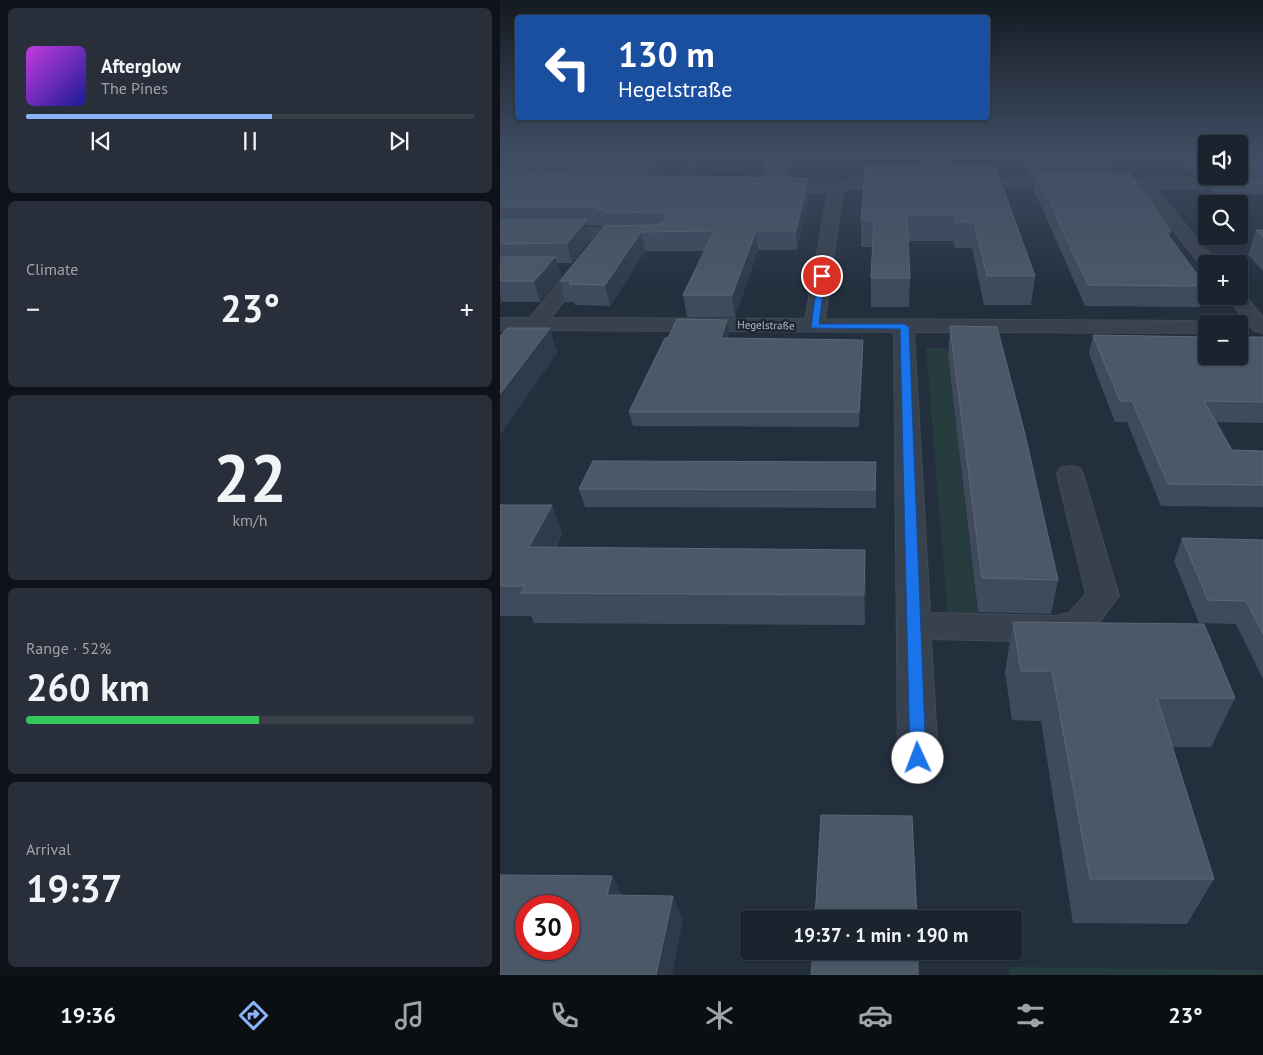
<!DOCTYPE html>
<meta charset="utf-8">
<style>
body{margin:0;font-family:"PT Sans",sans-serif;background:#282f3a;color:#f1f3f6;height:100vh;display:flex;flex-direction:column;font-size:19px;white-space:nowrap}
*{box-sizing:border-box;margin:0}
p{font-size:16px;color:#a0a4aa}
.icon{flex:none;width:28px;height:28px;fill:none;stroke:currentColor;stroke-width:2;stroke-linecap:round;stroke-linejoin:round}
.map{position:relative;flex:1;overflow:hidden}
.panel{display:flex;flex-direction:column;gap:8px;padding:8px;background:#0f1319;width:500px}
.panel>*{flex:none}
.top-card{position:absolute;left:15px;top:15px;width:475px;height:105px;border-radius:5px;box-shadow:0 1px 4px #0004,0 0 0 1px #39404a;background:#1a4fa0;color:#fff;overflow:hidden}
.fabs{position:absolute;left:698px;top:135px;display:grid;gap:10px}
.fabs a{display:grid;place-items:center;width:50px;height:50px;border-radius:5px;background:#1b232e;box-shadow:0 1px 4px #0004,0 0 0 1px #39404a;font-size:25px}
.speed{position:absolute;left:15px;top:895px;display:flex;gap:10px;font-size:25px;font-weight:700;text-align:center}
.speed>*{display:grid;place-content:center;width:65px;height:65px;border-radius:50%;background:#1b232e;box-shadow:0 1px 4px #0004,0 0 0 1px #39404a;line-height:1}
.speed .limit{border:8px solid #d22;background:#fff;color:#111}
.pin{position:absolute;display:grid;place-items:center;width:42px;height:42px;color:#fff;margin:-21px;border:2px solid #fff;border-radius:50%;box-shadow:0 1px 5px #0007}
.me{position:absolute;width:55px;margin:-28px;rotate:358deg;stroke-linejoin:round;filter:drop-shadow(0 0 4px #0008)}
.turn{display:flex;align-items:center;gap:18px;height:105px;padding:0 20px;font-size:22px}
.turn .icon{width:65px;height:65px;stroke-width:2.5}
.turn b{display:block;font-size:35px;line-height:42px}
.big{font-size:38px;font-weight:600;line-height:1.1}
.panel .widget{flex:1;display:flex;flex-direction:column;justify-content:center;gap:8px;min-width:0;padding:0 18px;border-radius:8px;background:#282f3a}
.panel .dial{align-items:center;gap:0}
.dial b{font-size:65px;line-height:1}
.song{display:flex;align-items:center;gap:15px}
.cover{width:60px;height:60px;border-radius:8px;background:linear-gradient(135deg,hsl(290 70% 55%),hsl(240 70% 35%))}
.played{height:5px;border-radius:2px;background:linear-gradient(90deg,#8ab4f8 55%,#39404a 55%)}
.keys{display:flex;justify-content:space-around;direction:ltr}
.heat{display:flex;justify-content:space-between;align-items:center;font-size:28px;direction:ltr}
.charge{height:8px;border-radius:4px;background:linear-gradient(90deg,#34c759 52%,#39404a 0)}
.trip{position:absolute;left:240px;top:910px;width:282px;height:50px;border-radius:5px;background:#1b232e;box-shadow:0 1px 4px #0004,0 0 0 1px #39404a;font-weight:600;line-height:50px;text-align:center}
.tab-bar{display:flex;height:80px;justify-content:space-around;align-items:center;background:#0b0e12;color:#a0a4aa}
.tab-bar .icon{width:35px;height:35px}
.tab-bar .selected{color:#8ab4f8}
.tab-bar b{font-size:22px;color:#f1f3f6}
main{display:flex;flex:1;min-height:0}
.map>svg:first-child{display:block}
</style>
<main>
<section class="panel">
<div class="widget">
<div class="song"><i class="cover"></i><div><b>Afterglow</b><p>The Pines</p></div></div>
<div class="played"></div>
<div class="keys"><svg class="icon" aria-label="previous" viewBox="0 0 24 24"><path d="M18 5L8 12l10 7zM5 5v14"/></svg><svg class="icon" aria-label="pause" viewBox="0 0 24 24"><path d="M8 5v14M16 5v14"/></svg><svg class="icon" aria-label="next" viewBox="0 0 24 24"><path d="M6 5l10 7-10 7zM19 5v14"/></svg></div>
</div>
<div class="widget"><p>Climate</p>
<div class="heat"><a>−</a><b class="big">23°</b><a>+</a></div>
</div>
<div class="widget dial"><b>22</b><p>km/h</p></div>
<div class="widget"><p>Range · 52%</p><b class="big">260 km</b><div class="charge"></div></div>
<div class="widget"><p>Arrival</p><b class="big">19:37</b></div>
</section>
<div class="map">
<svg width="763" height="975" viewBox="0 0 763 975">
<rect width="100%" height="100%" fill="#242f3e"/>
<g fill="#263c3f">
<polygon points="219,154 257,154 250,171 208,171"/>
<polygon points="426,348 447,348 448,355 478,618 448,618"/>
<polygon points="510,967 763,970 763,975 510,975"/>
</g>
<g fill="none" stroke-linecap="round" stroke-linejoin="round">
<g stroke="#414a57" stroke-width="2">
<g id="minor">
<polygon points="196,152 208,152 182,191 172,191 170,188"/>
<path d="M351,179h49l7,4c-7,9 -50,3 -64,7l-18,129 381,2 8,3h-8v9l-292,-1 16,281 125,3 14,-3 17,-19 -29,-120 3,-6 10,-2 10,2 3,6 36,122 -27,36 -37,10 -124,-3 7,119 -6,13 -14,5 -14,-5 -6,-13 -4,-426 -394,-2v-12h30l66,-81h-96v-10c19,0 106,-4 114,8l-63,83 254,1 23,-126 -57,-1 -5,-1 -2,-3 2,-3 5,-1 60,1z"/>
<polygon points="463,180 763,180 763,188 655,188 718,264 706,264 706,269 703,268 640,188 458,187 456,184"/>
<polygon points="739,291 742,292 763,317 763,333 754,331 726,296 739,296"/>
</g>
</g>
<use href="#minor" fill="#38414e" fill-rule="evenodd"/>
</g>
<g fill="#3f4b5c">
<polygon points="0,152 170,152 171,158 156,176 264,177 263,165 299,152 291,177 308,178 309,195 297,250 258,250 235,317 187,317 183,295 205,251 145,251 110,306 75,305 74,302 65,302 60,281 103,228 96,225 88,225 91,239 72,263 57,263 61,277 40,302 2,302 0,305"/>
<polygon points="421,152 447,152 449,160 449,166 535,276 531,305 484,305 472,248 455,248 453,241 408,241 410,278 409,307 371,307 371,278 373,247 361,247 361,220 423,166"/>
<polygon points="517,152 605,152 612,161 610,173 671,231 670,237 706,286 700,307 585,306 534,190 535,178 529,178"/>
<polygon points="680,152 706,152 706,176 739,176 739,152 763,152 763,178 698,178 679,160"/>
<polygon points="714,179 763,179 763,194 715,194 711,190"/>
<polygon points="756,230 763,230 763,271 748,255"/>
<polygon points="227,320 229,333 227,338 363,353 359,427 133,426 129,412 168,338"/>
<polygon points="450,326 558,580 551,614 478,612 448,355"/>
<polygon points="593,335 763,337 763,423 716,422 732,450 763,451 763,507 661,506 627,422 615,422 589,354"/>
<polygon points="376,481 376,508 85,507 79,489"/>
<polygon points="0,505 52,505 62,534 56,548 365,550 365,625 34,623 31,616 0,616"/>
<polygon points="682,538 763,540 763,679 736,624 699,623 674,561"/>
<polygon points="513,622 735,698 711,747 672,747 714,879 687,924 573,923 541,721 512,720 505,672"/>
</g>
<g fill="#2f3b4b">
<polygon points="160,152 170,152 171,158 152,182 149,165"/>
<polygon points="293,152 299,152 289,183 288,165"/>
<polygon points="308,178 309,195 297,250 296,231"/>
<polygon points="87,220 91,239 72,263 67,243"/>
<polygon points="256,231 258,250 235,317 232,295"/>
<polygon points="141,232 145,251 110,306 105,285"/>
<polygon points="55,257 61,277 40,302 34,281"/>
<polygon points="0,295 2,302 0,305"/>
<polygon points="227,320 229,333 223,352 221,338"/>
<polygon points="50,328 57,353 0,435 0,394"/>
<polygon points="363,340 363,353 359,427 359,412"/>
<polygon points="52,505 62,534 41,577 29,547"/>
<polygon points="365,550 366,579 365,625 364,595"/>
<polygon points="112,876 125,901 107,895"/>
<polygon points="173,896 183,920 172,975 156,975"/>
</g>
<g fill="#4b5868" stroke="#5c6777" fill-rule="evenodd">
<polygon points="0,152 160,152 149,165 70,164 59,162 0,161"/>
<polygon points="269,152 293,152 288,165 263,165"/>
<polygon points="423,152 447,152 449,160 425,160"/>
<polygon points="527,152 605,152 612,161 531,161"/>
<polygon points="684,152 706,152 706,167 701,167"/>
<rect x="739" y="152" width="24" height="16"/>
<polygon points="365,166 495,166 535,276 487,276 474,222 456,222 455,215 407,215 410,278 371,278 374,220 361,220"/>
<polygon points="0,172 57,173 70,176 308,178 296,231 256,231 232,295 183,295 214,231 141,232 105,285 69,284 72,281 60,281 105,226 156,225 163,223 166,219 164,214 157,212 109,213 92,207 0,207"/>
<polygon points="536,173 630,173 671,231 665,231 706,286 588,285"/>
<polygon points="714,179 763,179 763,183 718,183"/>
<polygon points="0,220 87,220 67,243 0,244"/>
<polygon points="756,230 763,230 763,237"/>
<polygon points="0,257 55,257 34,281 0,281"/>
<polygon points="177,319 227,320 221,338 363,340 359,412 129,412 165,338 168,338"/>
<polygon points="450,326 497,327 525,434 558,580 482,578"/>
<polygon points="7,328 50,328 0,394 0,336"/>
<polygon points="593,335 706,337 706,356 739,356 739,337 763,337 763,402 704,401 732,450 763,451 763,485 668,484 632,401 620,401"/>
<polygon points="93,461 376,462 375,490 79,489"/>
<polygon points="0,505 52,505 29,547 365,550 364,595 21,593 25,586 0,586"/>
<polygon points="682,538 763,540 763,634 746,601 708,600"/>
<polygon points="513,622 704,624 735,698 657,698 714,879 590,879 552,671 521,671"/>
<polygon points="321,815 412,816 417,919 315,919"/>
<path d="M0,875l112,1 -5,19 66,1 -17,79h-156zM26,906h43v43h-43z"/>
<polygon points="313,951 418,951 418,975 311,975"/>
</g>
<linearGradient id="sky" x2="0" y2="1"><stop stop-color="#141a22"/><stop offset="0.53" stop-color="#3f4d63"/><stop offset="1" stop-color="#3f4d63" stop-opacity="0"/></linearGradient>
<rect width="763" height="289" fill="url(#sky)"/>
<polygon fill="#1a73e8" stroke="#114b97" points="322,273 325,276 319,324 404,324 409,327 426,758 424,763 418,766 412,763 410,758 400,329 311,328 318,276"/>
<g text-anchor="middle" dominant-baseline="central" stroke-width="5" stroke-linejoin="round" paint-order="stroke">
<g font-size="11" fill="#b4bcc9" stroke="#1d2633">
<text transform="translate(266 325) rotate(1)">Hegelstraße</text>
</g>
</g>
</svg>
<div class="fabs">
<a><svg class="icon" aria-label="sound" viewBox="0 0 24 24"><path d="M4 9h4l5-4v14l-5-4H4zM17 9q2 3 0 6"/></svg></a>
<a><svg class="icon" aria-label="search" viewBox="0 0 24 24"><circle cx="10" cy="10" r="6"/><path d="M15 15l6 6"/></svg></a>
<a>+</a>
<a>−</a>
</div>
<div class="speed"><div class="limit">30</div></div>
<div class="pin" style="left:322px;top:276px;background:#d93025"><svg class="icon" aria-label="arrive" viewBox="0 0 24 24"><path d="M6 21V4h12l-3 4 3 4H6"/></svg></div>
<svg class="me" style="left:418px;top:758px" viewBox="-20 -20 40 40"><circle r="19" fill="#fff"/><path d="M0-13L10 11 0 6-10 11z" fill="#1a73e8"/></svg>
<div class="trip">19:37 · 1 min · 190 m</div>
<div class="top-card">
<div class="turn"><svg class="icon" aria-label="left" viewBox="0 0 24 24"><path d="M17 20v-9H6M10 6l-5 5 5 5"/></svg><div><b>130 m</b>Hegelstraße</div></div>
</div>
</div>
</main>
<nav class="tab-bar">
<b>19:36</b>
<svg class="icon selected" aria-label="directions" viewBox="0 0 24 24"><path d="M12 3l9 9-9 9-9-9zM9 14v-3h6M13 9l2 2-2 2"/></svg>
<svg class="icon" aria-label="music" viewBox="0 0 24 24"><path d="M9 18V5l10-2v13"/><circle cx="6" cy="18" r="3"/><circle cx="16" cy="16" r="3"/></svg>
<svg class="icon" aria-label="phone" viewBox="0 0 24 24"><path d="M5 4h4l2 5-3 2q2 4 5 5l2-3 5 2v4C11 20 4 13 5 4z"/></svg>
<svg class="icon" aria-label="climate" viewBox="0 0 24 24"><path d="M12 3v18M4 7l16 10M4 17L20 7"/></svg>
<svg class="icon" aria-label="car" viewBox="0 0 24 24"><path d="M5 17H2v-5l4-1 3-4h7l3 4 3 1v5h-3M9 17h6M6 11h13"/><circle cx="7" cy="17" r="2"/><circle cx="17" cy="17" r="2"/></svg>
<svg class="icon" aria-label="filters" viewBox="0 0 24 24"><path d="M4 7h16M4 17h16"/><circle cx="9" cy="7" r="2"/><circle cx="15" cy="17" r="2"/></svg>
<b>23°</b>
</nav>
